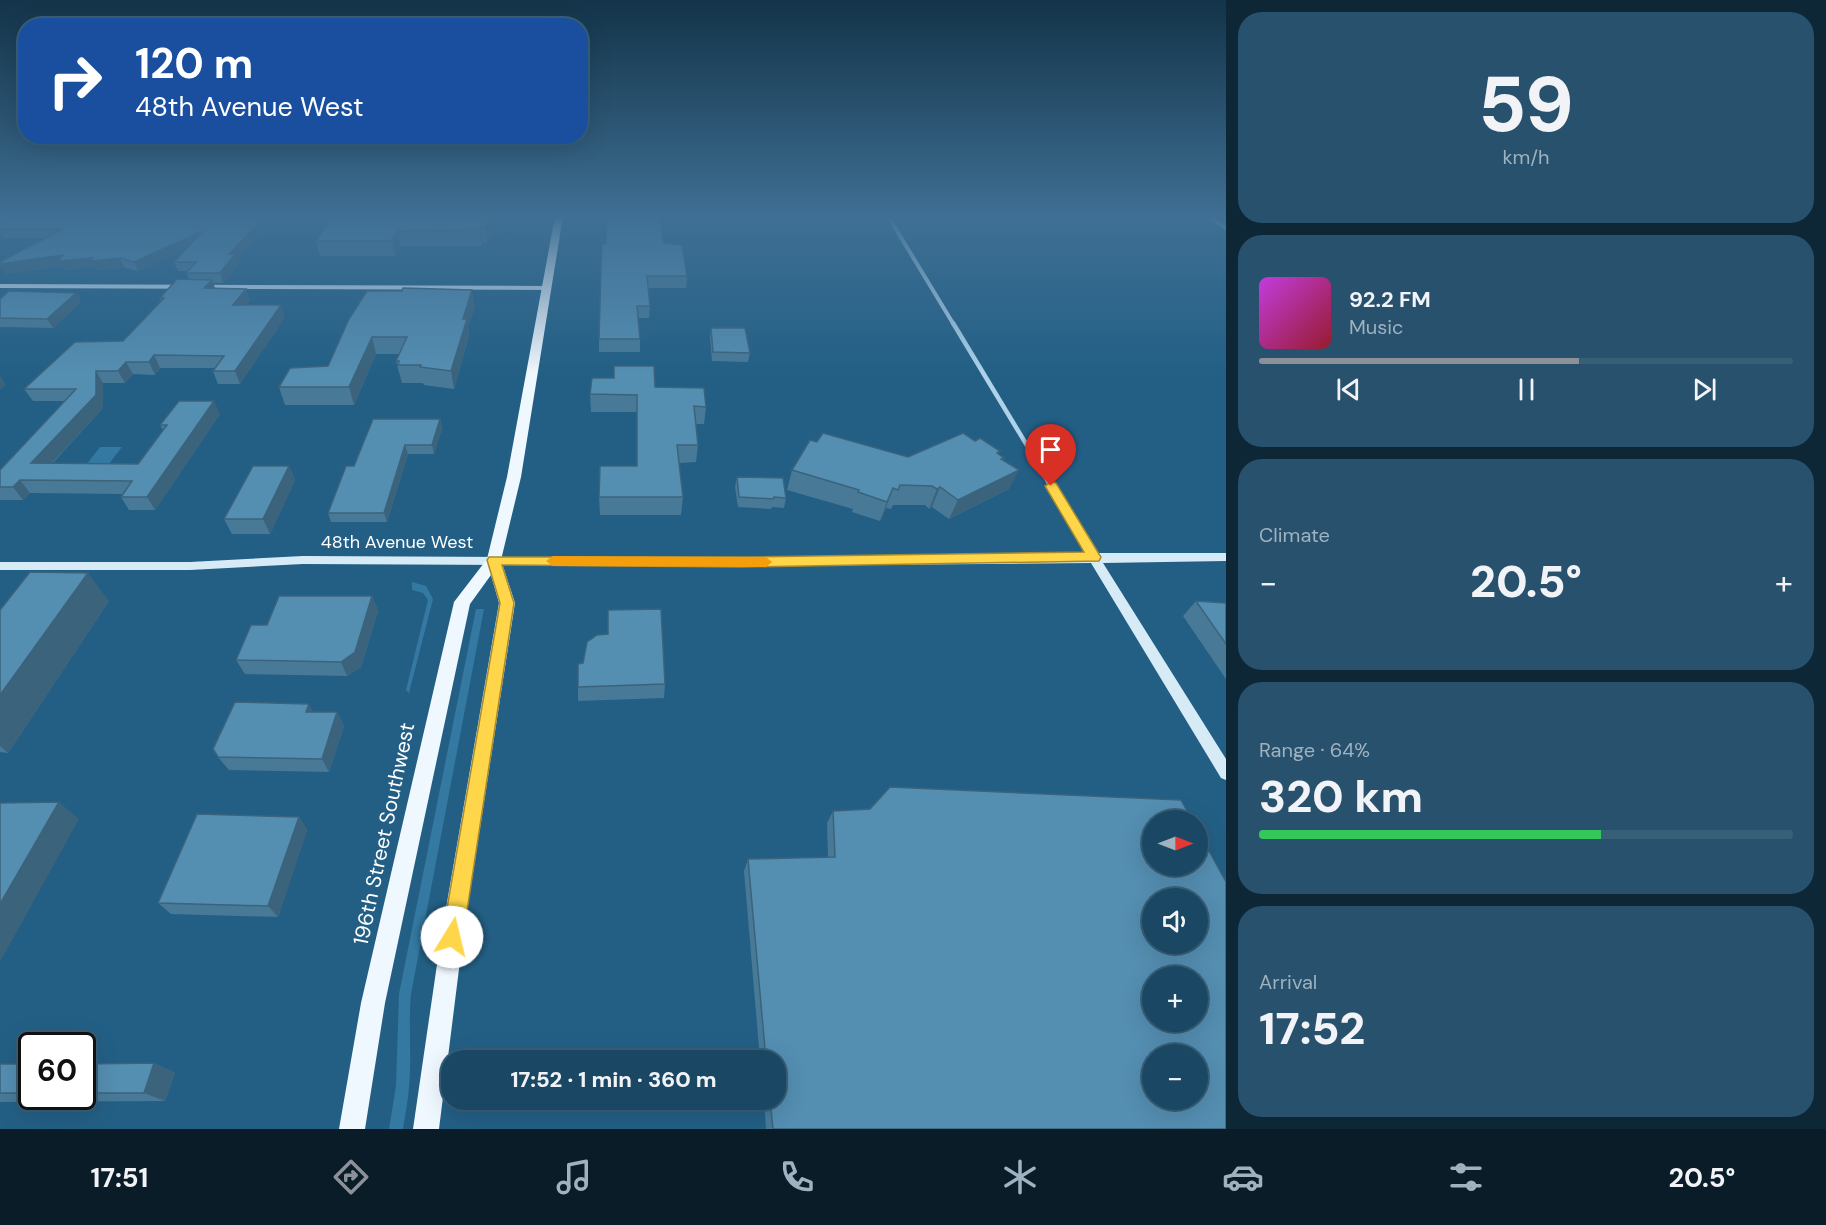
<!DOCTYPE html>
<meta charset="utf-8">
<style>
body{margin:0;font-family:"DM Sans",sans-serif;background:#27516d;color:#f1f3f6;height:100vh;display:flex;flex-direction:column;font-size:22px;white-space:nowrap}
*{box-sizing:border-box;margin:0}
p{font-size:20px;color:#9fb2bf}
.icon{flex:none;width:33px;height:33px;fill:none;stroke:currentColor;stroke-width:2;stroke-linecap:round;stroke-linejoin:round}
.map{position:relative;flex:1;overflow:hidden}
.details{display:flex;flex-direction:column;gap:12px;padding:12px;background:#0e2737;width:600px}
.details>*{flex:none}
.banner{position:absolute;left:18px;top:18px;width:570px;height:126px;border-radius:24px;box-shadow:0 6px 24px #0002,0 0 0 2px #385f78;background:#1a4fa0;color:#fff;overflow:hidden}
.needle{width:39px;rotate:90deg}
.tools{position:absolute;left:1142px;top:810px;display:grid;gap:12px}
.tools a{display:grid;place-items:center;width:66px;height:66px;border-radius:50%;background:#1a4764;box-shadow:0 6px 24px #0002,0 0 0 2px #385f78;font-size:30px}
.speed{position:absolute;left:18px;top:1032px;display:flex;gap:12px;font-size:30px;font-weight:700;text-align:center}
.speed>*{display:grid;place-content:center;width:78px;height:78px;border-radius:50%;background:#1a4764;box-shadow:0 6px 24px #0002,0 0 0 2px #385f78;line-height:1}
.speed .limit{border:3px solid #111;border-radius:9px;background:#fff;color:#111}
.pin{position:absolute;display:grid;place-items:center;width:51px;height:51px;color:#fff;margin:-62px -26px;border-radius:50% 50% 50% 0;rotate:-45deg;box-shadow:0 0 6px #0007}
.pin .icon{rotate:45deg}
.me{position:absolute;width:66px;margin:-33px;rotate:9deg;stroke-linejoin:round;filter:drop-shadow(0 0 4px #0008)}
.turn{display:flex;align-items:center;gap:21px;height:126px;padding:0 18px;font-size:27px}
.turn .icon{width:78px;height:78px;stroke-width:2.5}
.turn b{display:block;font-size:42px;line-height:51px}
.big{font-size:45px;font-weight:800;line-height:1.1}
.details .tile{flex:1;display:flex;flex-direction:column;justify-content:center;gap:9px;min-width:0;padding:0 21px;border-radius:24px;background:#27516d}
.details .dial{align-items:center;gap:0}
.dial b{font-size:78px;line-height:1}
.song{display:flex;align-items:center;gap:18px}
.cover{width:72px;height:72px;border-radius:9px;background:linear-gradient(135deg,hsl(290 70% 55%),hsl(350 70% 35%))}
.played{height:6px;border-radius:3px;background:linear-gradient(90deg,#8c9099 60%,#385f78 60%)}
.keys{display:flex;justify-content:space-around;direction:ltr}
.heat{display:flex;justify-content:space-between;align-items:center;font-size:33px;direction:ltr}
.charge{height:9px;border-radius:4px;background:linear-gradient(90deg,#34c759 64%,#385f78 0)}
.trip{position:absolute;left:441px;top:1050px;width:345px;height:60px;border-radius:24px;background:#1a4764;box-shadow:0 6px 24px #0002,0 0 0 2px #385f78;font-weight:800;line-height:60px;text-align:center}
.dock{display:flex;height:96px;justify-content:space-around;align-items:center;background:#0a1c28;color:#9fb2bf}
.dock .icon{width:42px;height:42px}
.dock .current{color:#8c9099}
.dock b{font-size:27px;color:#f1f3f6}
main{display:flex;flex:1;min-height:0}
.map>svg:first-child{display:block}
</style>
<main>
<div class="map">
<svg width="1226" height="1129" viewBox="0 0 1226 1129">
<rect width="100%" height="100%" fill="#235f85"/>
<g fill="#3479a1">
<polygon points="100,447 122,447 108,465 86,465"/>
<polygon points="412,582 426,586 433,599 409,693 406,690 428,600 423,593 412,590"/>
<path d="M476,609h8l-73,385c-3,31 1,62 -2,93 -1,14 -4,28 -6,42h-14l7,-43 3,-92z"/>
</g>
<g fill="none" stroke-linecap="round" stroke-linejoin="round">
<g stroke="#add2e9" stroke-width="4">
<polyline points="888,216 954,325"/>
<polyline points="1209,216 1226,228"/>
</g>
<polyline stroke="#add2e9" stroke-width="4.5" points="953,323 1037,462"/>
<polyline stroke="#add2e9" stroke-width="6" points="1036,460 1094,557"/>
<g fill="#d7ebf7" fill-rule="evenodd">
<polygon points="0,284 546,286 550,288 546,290 0,288"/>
<polygon points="1094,553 1226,553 1226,561 1103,563 1226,759 1226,780 1221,778 1091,563 741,566 303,564 190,570 0,570 0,562 190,562 303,556 741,558"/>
</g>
<polygon fill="#eff8fe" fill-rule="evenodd" points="555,216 563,216 521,477 501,560 515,603 463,937 439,1129 413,1129 441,937 499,603 491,575 470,604 385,1003 365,1129 339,1129 361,1003 454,602 487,559 507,477"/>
</g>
<g fill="#487a98">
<polygon points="0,216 272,216 266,223 267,227 237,259 239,263 223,283 213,283 215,289 246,289 250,300 246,305 285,317 240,384 218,384 213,371 215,368 160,368 155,375 133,374 125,383 103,383 103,408 52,464 138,464 163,430 160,425 220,414 155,510 129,510 121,497 123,494 30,493 23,500 0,500 0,470 65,401 33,401 24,389 123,341 161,301 160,298 189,279 186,273 187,271 178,271 174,262 185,250 138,271 125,268 96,270 94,267 64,270 62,266 6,274 0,264 46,238 3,238 0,240"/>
<polygon points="332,216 497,216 495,223 487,243 483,243 482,246 401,246 395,256 320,256 316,241"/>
<polygon points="642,216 660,216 663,243 687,276 686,288 648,288 650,306 649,318 638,318 640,339 640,352 599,352 599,339 606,244"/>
<polygon points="76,293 81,302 53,328 0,327 0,299"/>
<polygon points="475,306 468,327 469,336 454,389 424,385 423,383 402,383 396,361 399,354 376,354 354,405 285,405 279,387 328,366 349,319"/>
<polygon points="711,328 750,353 748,362 712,361 710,337"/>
<polygon points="655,387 706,407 704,424 696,424 698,445 696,462 679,463 683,497 681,515 600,515 599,497 637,466 637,412 591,412 590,394"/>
<polygon points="440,419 442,428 434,454 408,454 387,522 331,522 328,513 354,466"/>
<polygon points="975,441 1000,451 998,454 1004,458 1003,459 1009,489 949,519 932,507 929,509 925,505 893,505 891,509 886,508 880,521 852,512 853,509 787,490 792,470 817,442 908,457"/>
<polygon points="289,466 295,480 270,534 232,534 224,519"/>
<polygon points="737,477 786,498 784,508 772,507 771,509 738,507 735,487"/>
<polygon points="372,596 378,611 361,667 347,676 245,674 236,660 267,625"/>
<polygon points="109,601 8,753 0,752 0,610"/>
<polygon points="1196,601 1226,603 1226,679 1183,616"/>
<polygon points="608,634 665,684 664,698 578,701 578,687 583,663"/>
<polygon points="313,712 337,712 344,726 329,772 229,770 218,757"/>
<polygon points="833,811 1226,1129 766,1129 764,1100 776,1100 776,1060 760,1060 744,871 748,859 828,857 827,823"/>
<polygon points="299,817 307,830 278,917 171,914 158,903"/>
<polygon points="154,1063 175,1073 165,1101 0,1102 0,1064 32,1064 32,1096 82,1096 82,1064"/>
</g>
<g fill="#3b637c">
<polygon points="261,216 272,216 266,223 267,227 237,259 239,263 223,283 220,273 229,254"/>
<polygon points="490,216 497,216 495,223 487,243 486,227"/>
<polygon points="481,228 483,243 482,246 480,230"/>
<polygon points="203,231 207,240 138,271 134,262"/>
<polygon points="398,231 401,246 395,256 392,241"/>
<polygon points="0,232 3,238 0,240"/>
<polygon points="63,255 93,258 120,258 125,268 96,270 94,267 64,270 62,266 6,274 0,264"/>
<polygon points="212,280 216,291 204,288"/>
<polygon points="246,289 250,300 238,317 233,305"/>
<polygon points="472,290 475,306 468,327 469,336 454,389 451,371 463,319"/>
<polygon points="76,293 81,302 53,328 47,319"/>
<polygon points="281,305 285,317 240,384 235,371"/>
<polygon points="372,337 376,354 354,405 349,387"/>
<polygon points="154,355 160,368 155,375 149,362"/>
<polygon points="126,362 133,374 125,383 118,371"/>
<polygon points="96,371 103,383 103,408 40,476 31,463"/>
<polygon points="0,376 6,385 0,390"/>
<polygon points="214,401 220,414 155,510 147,497"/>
<polygon points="440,419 442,428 434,454 432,445"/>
<polygon points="405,445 408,454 387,522 384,513"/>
<polygon points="289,466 295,480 270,534 263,519"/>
<polygon points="1019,470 1009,489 949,519 958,500"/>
<polygon points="20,480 30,493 23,500 13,487"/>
<polygon points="940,487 932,507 929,509 937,489"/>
<polygon points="893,488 886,508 880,521 887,502"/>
<polygon points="88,573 109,601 8,753 0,746 0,695"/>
<polygon points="372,596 378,611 361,667 347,676 341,662"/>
<polygon points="309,704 317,718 306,712"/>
<polygon points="337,712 344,726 329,772 322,759"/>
<polygon points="59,802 79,819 0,962 0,904"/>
<polygon points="299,817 307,830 278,917 268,906"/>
<polygon points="154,1063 175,1073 165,1101 144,1093"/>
</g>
<g fill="#548eb1" stroke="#3b637c" stroke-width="1.5" fill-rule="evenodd">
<polygon points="0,216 261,216 259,218 264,218 229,254 235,254 220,273 186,273 196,262 174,262 203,231 134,262 120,258 91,261 93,258 59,261 63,255 0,264 0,262 63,229 0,229"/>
<polygon points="332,216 490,216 486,227 481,228 480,230 398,231 392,241 316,241"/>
<polygon points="607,216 660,216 663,243 682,245 687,276 647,276 650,306 637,306 640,339 599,339 601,265 602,244 606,244"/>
<polygon points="177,279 212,280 204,288 246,289 233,305 281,305 235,371 213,371 224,356 154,355 149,362 126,362 118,371 96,371 96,395 31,463 138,464 167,425 160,425 179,401 214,401 147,497 121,497 132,481 20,480 13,487 0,487 0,470 76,389 24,389 75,342 123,341 164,298 160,298"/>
<polygon points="403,288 472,290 463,319 467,319 451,371 420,367 421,365 398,365 399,361 396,361 407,337 372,337 349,387 279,387 290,368 328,366 349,319 367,291 402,291"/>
<polygon points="9,291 76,293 47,319 0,318 0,299"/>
<polygon points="711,328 745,328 750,353 713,352"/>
<polygon points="614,366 654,366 655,387 704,388 706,407 694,406 698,445 677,445 683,497 599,497 600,466 637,466 637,395 590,394 592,378 614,378"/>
<polygon points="373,419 440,419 432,445 405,445 384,513 328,513 346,466 354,466"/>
<polygon points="823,433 908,457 963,433 975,441 980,438 1000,451 997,453 1004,458 1001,459 1019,470 958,500 940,487 937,489 932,486 900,485 898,490 893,488 887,502 858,492 859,490 792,470 810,440 817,442"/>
<polygon points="253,466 289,466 263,519 224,519"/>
<polygon points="737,477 783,478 786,498 774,497 773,499 739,497"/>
<polygon points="30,572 88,573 0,695 0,610"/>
<polygon points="279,596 372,596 355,652 341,662 236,660 251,625 267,625"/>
<polygon points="1196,601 1226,603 1226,644"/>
<polygon points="661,609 665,684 578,687 578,664 583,663 587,642 597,635 608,634 608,610"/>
<polygon points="235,702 309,704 306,712 337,712 322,759 218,757 213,749"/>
<path d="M890,787l291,13 11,20h-40v46h45v-37l29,53v247h-453l-3,-29h6v-40h-10l-18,-201 87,-2 -2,-46 37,-2zM1152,898h45v46h-45zM1152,976h45v46h-45zM1152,1054h45v46h-45z"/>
<polygon points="59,802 0,904 0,803"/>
<polygon points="197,814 299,817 268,906 158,903"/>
<polygon points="154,1063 144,1093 82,1093 82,1064"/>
<rect x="0" y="1064" width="32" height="29"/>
</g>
<linearGradient id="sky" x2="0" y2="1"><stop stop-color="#133449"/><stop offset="0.58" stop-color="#3f6f94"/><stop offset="1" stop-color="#3f6f94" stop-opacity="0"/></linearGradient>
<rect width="1226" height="374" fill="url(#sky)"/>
<polygon fill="#ffd54a" stroke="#a68a30" stroke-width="1.5" points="1051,482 1056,483 1099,554 1101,557 1099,561 741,567 502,565 514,603 463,937 460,944 452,947 445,944 442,937 500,603 487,560 489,557 741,557 1084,552 1045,486"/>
<polygon fill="#f59e0b" points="553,556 766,557 772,562 766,567 553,566 546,561"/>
<g text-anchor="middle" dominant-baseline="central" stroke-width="6" stroke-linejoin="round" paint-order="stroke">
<g font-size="18" fill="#fff" stroke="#235f85">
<text x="397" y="542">48th Avenue West</text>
</g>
<g font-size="21" fill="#fff" stroke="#235f85">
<text transform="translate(384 834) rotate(-78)">196th Street Southwest</text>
</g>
</g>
</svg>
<div class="tools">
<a><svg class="needle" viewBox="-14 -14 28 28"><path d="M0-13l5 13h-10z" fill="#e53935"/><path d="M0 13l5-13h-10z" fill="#9fb2bf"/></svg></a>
<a><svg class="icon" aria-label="sound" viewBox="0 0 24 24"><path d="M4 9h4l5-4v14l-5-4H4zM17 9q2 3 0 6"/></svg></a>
<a>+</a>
<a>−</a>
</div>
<div class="speed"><div class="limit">60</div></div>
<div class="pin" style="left:1051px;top:486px;background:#d93025"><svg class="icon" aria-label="arrive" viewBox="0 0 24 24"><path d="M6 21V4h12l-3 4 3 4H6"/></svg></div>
<svg class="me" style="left:452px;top:937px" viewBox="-20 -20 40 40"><circle r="19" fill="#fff"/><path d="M0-13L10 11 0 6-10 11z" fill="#ffd54a"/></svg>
<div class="trip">17:52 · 1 min · 360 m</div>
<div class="banner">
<div class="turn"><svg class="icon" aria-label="right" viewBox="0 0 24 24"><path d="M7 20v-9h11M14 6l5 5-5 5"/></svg><div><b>120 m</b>48th Avenue West</div></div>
</div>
</div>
<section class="details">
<div class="tile dial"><b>59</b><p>km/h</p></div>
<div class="tile">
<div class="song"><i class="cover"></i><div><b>92.2 FM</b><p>Music</p></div></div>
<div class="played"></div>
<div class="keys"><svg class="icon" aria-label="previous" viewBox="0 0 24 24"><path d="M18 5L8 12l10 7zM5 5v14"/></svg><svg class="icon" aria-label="pause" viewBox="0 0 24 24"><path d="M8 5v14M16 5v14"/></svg><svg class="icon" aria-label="next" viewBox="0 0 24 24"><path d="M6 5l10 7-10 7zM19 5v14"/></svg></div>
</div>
<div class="tile"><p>Climate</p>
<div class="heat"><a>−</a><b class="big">20.5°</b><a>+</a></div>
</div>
<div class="tile"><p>Range · 64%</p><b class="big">320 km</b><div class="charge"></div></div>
<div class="tile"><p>Arrival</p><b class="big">17:52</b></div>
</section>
</main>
<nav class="dock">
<b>17:51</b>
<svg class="icon current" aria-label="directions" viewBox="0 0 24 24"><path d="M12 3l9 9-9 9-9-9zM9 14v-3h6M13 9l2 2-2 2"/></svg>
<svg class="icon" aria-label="music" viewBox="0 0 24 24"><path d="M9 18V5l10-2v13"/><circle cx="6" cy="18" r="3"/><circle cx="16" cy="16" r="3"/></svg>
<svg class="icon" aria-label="phone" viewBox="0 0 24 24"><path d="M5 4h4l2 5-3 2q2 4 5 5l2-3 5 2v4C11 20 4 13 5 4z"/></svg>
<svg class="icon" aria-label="climate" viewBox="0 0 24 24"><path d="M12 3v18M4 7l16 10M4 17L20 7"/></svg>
<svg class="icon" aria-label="car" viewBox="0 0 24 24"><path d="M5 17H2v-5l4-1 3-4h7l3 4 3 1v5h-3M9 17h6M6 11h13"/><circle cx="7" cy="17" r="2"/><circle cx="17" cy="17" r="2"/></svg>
<svg class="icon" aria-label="filters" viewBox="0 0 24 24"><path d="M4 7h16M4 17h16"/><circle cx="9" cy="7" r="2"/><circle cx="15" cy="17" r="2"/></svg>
<b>20.5°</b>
</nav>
